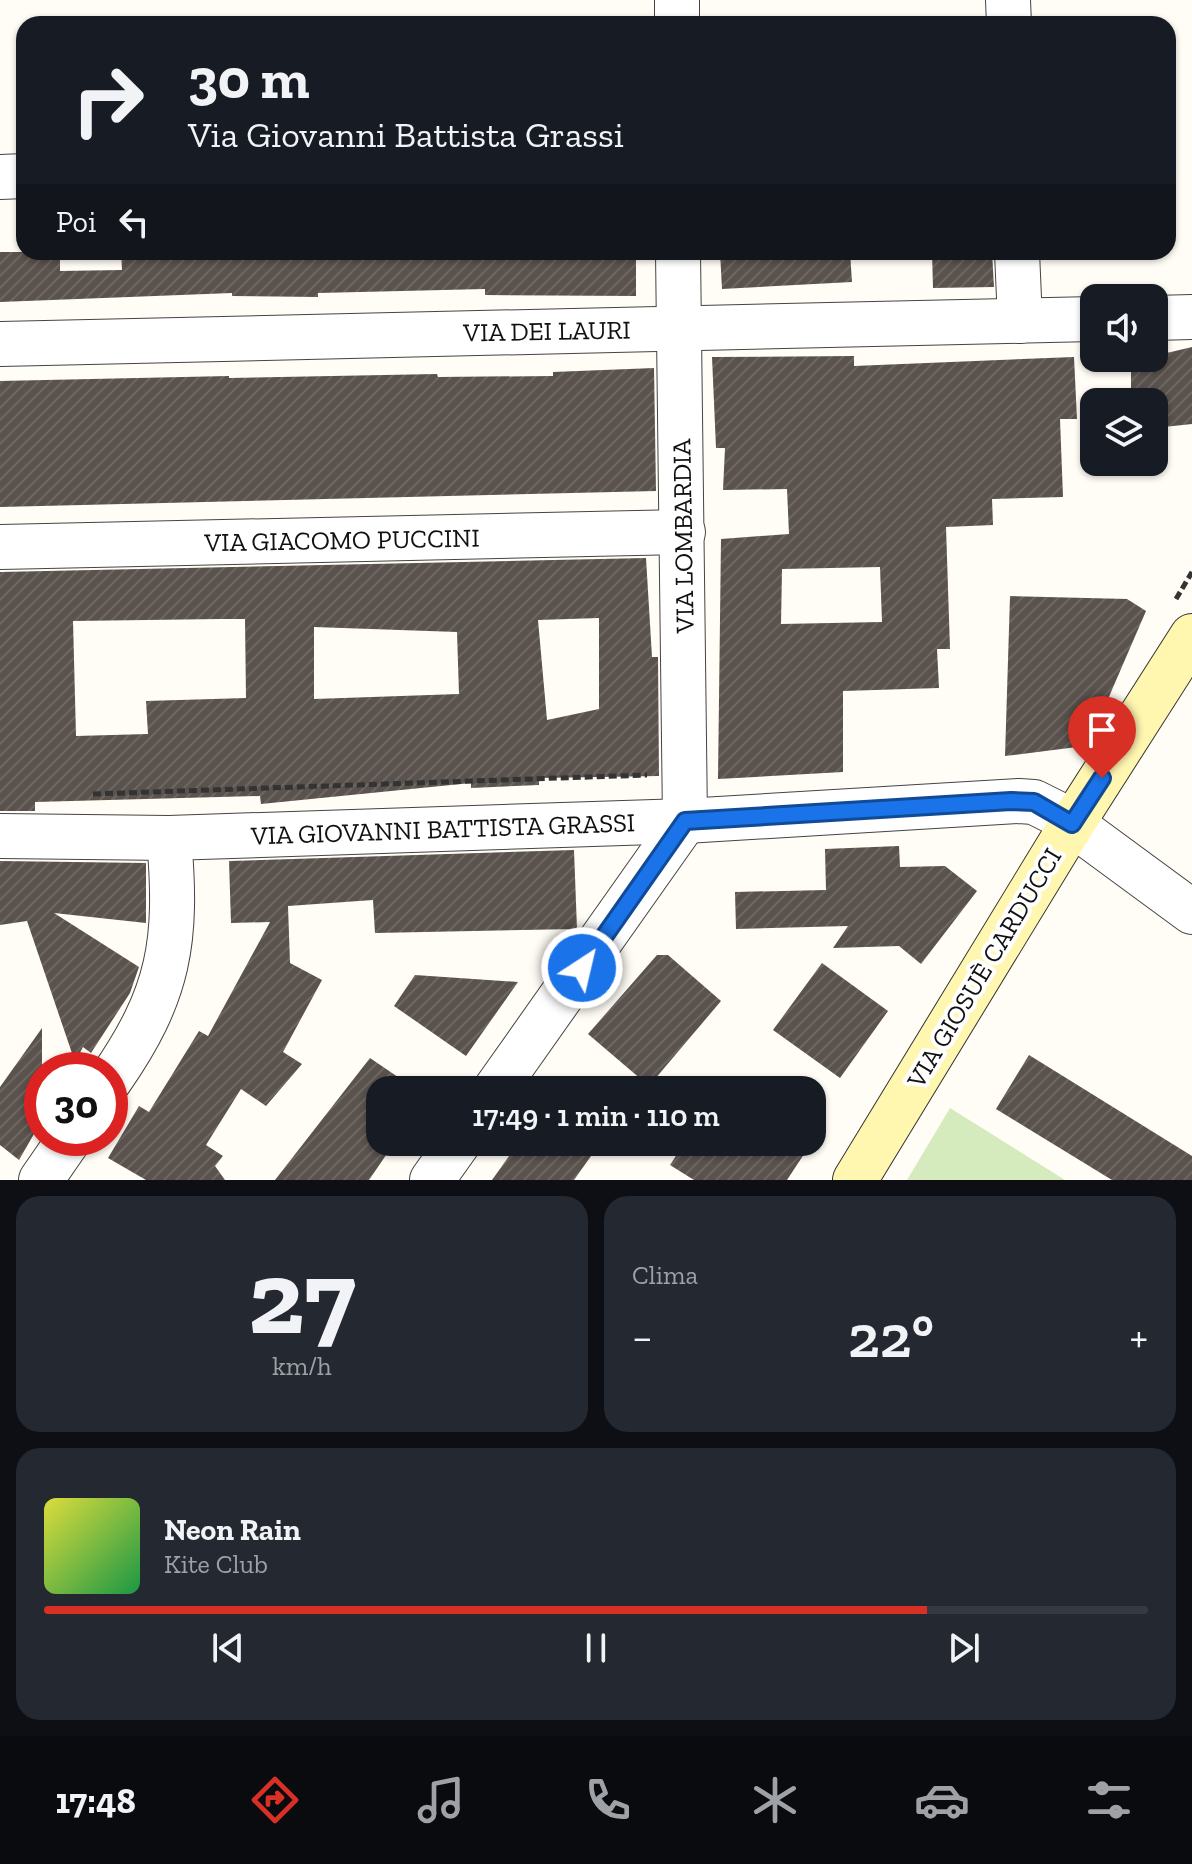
<!DOCTYPE html>
<html lang="it">
<meta charset="utf-8">
<style>
body{margin:0;font-family:"Zilla Slab",serif;background:#242831;color:#f1f3f6;height:100vh;display:flex;flex-direction:column;font-size:30px;white-space:nowrap}
*{box-sizing:border-box;margin:0}
p{font-size:26px;color:#9ea1a6}
.icon{flex:none;width:44px;height:44px;fill:none;stroke:currentColor;stroke-width:2;stroke-linecap:round;stroke-linejoin:round}
.map{position:relative;height:1180px;overflow:hidden}
.drawer{display:flex;flex-direction:column;gap:16px;padding:16px;background:#0d0f14;flex:1}
.drawer>*{flex:none}
.banner{position:absolute;left:16px;top:16px;width:1160px;height:244px;border-radius:24px;box-shadow:0 2px 6px #0004;background:#171b24;color:#f1f3f6;overflow:hidden}
.fabs{position:absolute;left:1080px;top:284px;display:grid;gap:16px}
.fabs a{display:grid;place-items:center;width:88px;height:88px;border-radius:16px;background:#171b24;box-shadow:0 2px 6px #0004;font-size:40px}
.speed{position:absolute;left:24px;top:1052px;display:flex;gap:16px;font-size:40px;font-weight:700;text-align:center}
.speed>*{display:grid;place-content:center;width:104px;height:104px;border-radius:50%;background:#171b24;box-shadow:0 2px 6px #0004;line-height:1}
.speed .limit{border:12px solid #d22;background:#fff;color:#111}
.pin{position:absolute;display:grid;place-items:center;width:68px;height:68px;color:#fff;margin:-82px -34px;border-radius:50% 50% 50% 0;rotate:-45deg;box-shadow:0 0 8px #0007}
.pin .icon{rotate:45deg}
.me{position:absolute;width:88px;margin:-44px;rotate:35deg;stroke-linejoin:round;filter:drop-shadow(0 0 6px #0008)}
.turn{display:flex;align-items:center;gap:28px;height:168px;padding:0 40px;font-size:36px}
.turn .icon{width:104px;height:104px;stroke-width:2.5}
.turn b{display:block;font-size:56px;line-height:68px}
.then{display:flex;align-items:center;height:76px;padding:0 40px;background:#0003;gap:16px;font-size:30px}
.big{font-size:60px;font-weight:600;line-height:1.1}
.drawer .card{flex:1;display:flex;flex-direction:column;justify-content:center;gap:12px;min-width:0;padding:0 28px;border-radius:24px;background:#242831}
.drawer .dial{align-items:center;gap:0}
.dial b{font-size:104px;line-height:1}
.song{display:flex;align-items:center;gap:24px}
.cover{width:96px;height:96px;border-radius:12px;background:linear-gradient(135deg,hsl(60 70% 55%),hsl(140 70% 35%))}
.played{height:8px;border-radius:4px;background:linear-gradient(90deg,#d93025 80%,#363941 80%)}
.keys{display:flex;justify-content:space-around;direction:ltr}
.heat{display:flex;justify-content:space-between;align-items:center;font-size:44px;direction:ltr}
.drawer .tiles{flex:1;display:grid;gap:16px;grid-template-columns:1fr 1fr}
.card:last-child{grid-column:span 2}
.trip{position:absolute;left:366px;top:1076px;width:460px;height:80px;border-radius:24px;background:#171b24;box-shadow:0 2px 6px #0004;font-weight:600;line-height:80px;text-align:center}
.dock{display:flex;height:128px;justify-content:space-around;align-items:center;background:#090b0e;color:#9ea1a6}
.dock .icon{width:56px;height:56px}
.dock .current{color:#d93025}
.dock b{font-size:36px;color:#f1f3f6}
.map>svg:first-child{display:block}
</style>
<div class="map">
<svg width="1192" height="1180" viewBox="0 0 1192 1180">
<defs>
<pattern id="building-hatch" width="6" height="6" patternUnits="userSpaceOnUse" patternTransform="scale(2)"><rect width="6" height="6" fill="#5a524d"/><path d="M-1 1l2-2M0 6l6-6M5 7l2-2" fill="none" stroke="#6d6662"/></pattern>
</defs>
<rect width="100%" height="100%" fill="#fffdf5"/>
<polygon fill="#d5ebbd" points="950,1108 1065,1180 907,1180"/>
<g fill="url(#building-hatch)" fill-rule="evenodd">
<polygon points="0,252 60,252 60,271 122,270 121,252 636,252 636,296 485,295 485,289 318,293 318,297 232,296 232,293 0,302"/>
<polygon points="720,252 850,252 852,282 722,289"/>
<polygon points="932,252 992,252 994,287 933,288"/>
<polygon points="1192,347 1192,424 1154,428 1154,402 1131,402 1131,360 1154,358 1154,356"/>
<path d="M854,356v10l220,-9 3,62h-17l3,78 -71,2 1,26 -47,2 4,122h-13l2,39 -96,3v81l-125,7 3,-240 68,-5 -2,-45 -64,1 2,-42h-9l-4,-91zM880,567l2,55 -101,2 1,-55z"/>
<polygon points="654,368 656,491 0,507 0,381 229,376 229,378 437,374 438,377 553,376 553,372"/>
<path d="M646,558l6,99h6l1,119 -120,2v7l-68,3v-5l-210,21 -1,-8 -225,6v9h-35v-239zM599,618v91l-52,11 -9,-100zM220,619h25l1,79 -100,3 2,33 -72,2 -3,-115zM314,627l143,5 2,62 -145,5z"/>
<polygon points="1010,596 1127,599 1146,611 1108,699 1077,747 1005,756"/>
<polygon points="899,846 900,867 945,866 977,891 921,964 899,946 833,948 848,926 736,929 735,892 826,890 825,849"/>
<polygon points="574,850 577,929 375,933 373,900 288,906 290,963 322,980 283,1052 302,1064 266,1106 241,1089 206,1145 223,1156 215,1166 225,1180 146,1180 108,1158 139,1106 149,1112 199,1031 208,1036 270,922 231,923 229,861"/>
<polygon points="0,861 146,863 146,923 54,913 139,967 130,993 91,1053 83,1047 75,1062 27,921 0,925"/>
<polygon points="657,955 668,955 721,1001 649,1086 588,1034"/>
<polygon points="822,963 888,1011 840,1078 773,1030"/>
<polygon points="415,975 518,982 466,1056 394,1006"/>
<polygon points="42,1028 42,1120 19,1160 0,1145 0,1087"/>
<polygon points="1029,1055 1192,1156 1192,1180 1112,1180 996,1109"/>
<polygon points="370,1058 417,1090 380,1090 380,1142 395,1142 369,1180 275,1180"/>
<polygon points="519,1142 601,1142 574,1180 492,1180"/>
<polygon points="685,1142 812,1142 787,1180 694,1180 670,1165"/>
</g>
<g fill="none" stroke-linecap="round" stroke-linejoin="round">
<g stroke="#444" stroke-width="46">
<g id="street">
<polyline points="1008,0 1009,24"/>
<polyline points="677,24 677,0"/>
<polyline points="0,177 24,176"/>
<polyline points="678,252 685,821"/>
<polyline points="1017,252 1020,321"/>
<polyline points="1154,318 1192,317"/>
<polyline points="0,344 1094,319"/>
<polyline points="0,547 683,532"/>
<polyline points="0,836 169,838 685,821 1019,801 1034,802 1060,815 1192,912"/>
<path d="M110,1080c60,-86 68,-139 59,-242"/>
<polyline points="495,1090 685,821"/>
<polyline points="41,1180 70,1138"/>
<polyline points="432,1180 459,1142"/>
</g>
</g>
<g stroke="#333" stroke-width="46">
<polyline id="secondary" points="855,1180 1072,824 1192,636"/>
</g>
<g stroke="#333" stroke-width="5" stroke-dasharray="8 4" stroke-linecap="butt">
<polyline points="1176,599 1192,572"/>
<polyline points="93,794 647,775"/>
</g>
<use href="#street" stroke="#fff" stroke-width="44"/>
<use href="#secondary" stroke="#fff6b0" stroke-width="44"/>
</g>
<g fill="none" stroke-linecap="round" stroke-linejoin="round">
<g stroke="#114b97" stroke-width="20">
<polyline id="route" points="582,968 685,821 1011,801 1034,802 1072,824 1102,778"/>
</g>
<use href="#route" stroke="#1a73e8" stroke-width="14"/>
</g>
<g text-anchor="middle" dominant-baseline="central" stroke-width="8" stroke-linejoin="round" paint-order="stroke">
<g font-size="26" fill="#111" stroke="#fff">
<text transform="translate(547 331) rotate(-1)">VIA DEI LAURI</text>
<text transform="translate(683 536) rotate(-91)">VIA LOMBARDIA</text>
<text transform="translate(342 540) rotate(-1)">VIA GIACOMO PUCCINI</text>
<text transform="translate(443 829) rotate(-2)">VIA GIOVANNI BATTISTA GRASSI</text>
<text transform="translate(984 968) rotate(-59)">VIA GIOSUÈ CARDUCCI</text>
</g>
</g>
</svg>
<div class="fabs">
<a><svg class="icon" aria-label="sound" viewBox="0 0 24 24"><path d="M4 9h4l5-4v14l-5-4H4zM17 9q2 3 0 6"/></svg></a>
<a><svg class="icon" aria-label="layers" viewBox="0 0 24 24"><path d="M12 4l9 5-9 5-9-5zM3 14l9 5 9-5"/></svg></a>
</div>
<div class="speed"><div class="limit">30</div></div>
<div class="pin" style="left:1102px;top:778px;background:#d93025"><svg class="icon" aria-label="arrive" viewBox="0 0 24 24"><path d="M6 21V4h12l-3 4 3 4H6"/></svg></div>
<svg class="me" style="left:582px;top:968px" viewBox="-20 -20 40 40"><circle r="17" fill="#1a73e8" stroke="#fff" stroke-width="3"/><path d="M0-11L8 9 0 5-8 9z" fill="#fff"/></svg>
<div class="trip">17:49 · 1 min · 110 m</div>
<div class="banner">
<div class="turn"><svg class="icon" aria-label="right" viewBox="0 0 24 24"><path d="M7 20v-9h11M14 6l5 5-5 5"/></svg><div><b>30 m</b>Via Giovanni Battista Grassi</div></div>
<div class="then">Poi<svg class="icon" aria-label="left" viewBox="0 0 24 24"><path d="M17 20v-9H6M10 6l-5 5 5 5"/></svg></div>
</div>
</div>
<section class="drawer">
<div class="tiles">
<div class="card dial"><b>27</b><p>km/h</p></div>
<div class="card"><p>Clima</p>
<div class="heat"><a>−</a><b class="big">22°</b><a>+</a></div>
</div>
<div class="card">
<div class="song"><i class="cover"></i><div><b>Neon Rain</b><p>Kite Club</p></div></div>
<div class="played"></div>
<div class="keys"><svg class="icon" aria-label="previous" viewBox="0 0 24 24"><path d="M18 5L8 12l10 7zM5 5v14"/></svg><svg class="icon" aria-label="pause" viewBox="0 0 24 24"><path d="M8 5v14M16 5v14"/></svg><svg class="icon" aria-label="next" viewBox="0 0 24 24"><path d="M6 5l10 7-10 7zM19 5v14"/></svg></div>
</div>
</div>
</section>
<nav class="dock">
<b>17:48</b>
<svg class="icon current" aria-label="directions" viewBox="0 0 24 24"><path d="M12 3l9 9-9 9-9-9zM9 14v-3h6M13 9l2 2-2 2"/></svg>
<svg class="icon" aria-label="music" viewBox="0 0 24 24"><path d="M9 18V5l10-2v13"/><circle cx="6" cy="18" r="3"/><circle cx="16" cy="16" r="3"/></svg>
<svg class="icon" aria-label="phone" viewBox="0 0 24 24"><path d="M5 4h4l2 5-3 2q2 4 5 5l2-3 5 2v4C11 20 4 13 5 4z"/></svg>
<svg class="icon" aria-label="climate" viewBox="0 0 24 24"><path d="M12 3v18M4 7l16 10M4 17L20 7"/></svg>
<svg class="icon" aria-label="car" viewBox="0 0 24 24"><path d="M5 17H2v-5l4-1 3-4h7l3 4 3 1v5h-3M9 17h6M6 11h13"/><circle cx="7" cy="17" r="2"/><circle cx="17" cy="17" r="2"/></svg>
<svg class="icon" aria-label="filters" viewBox="0 0 24 24"><path d="M4 7h16M4 17h16"/><circle cx="9" cy="7" r="2"/><circle cx="15" cy="17" r="2"/></svg>
</nav>
